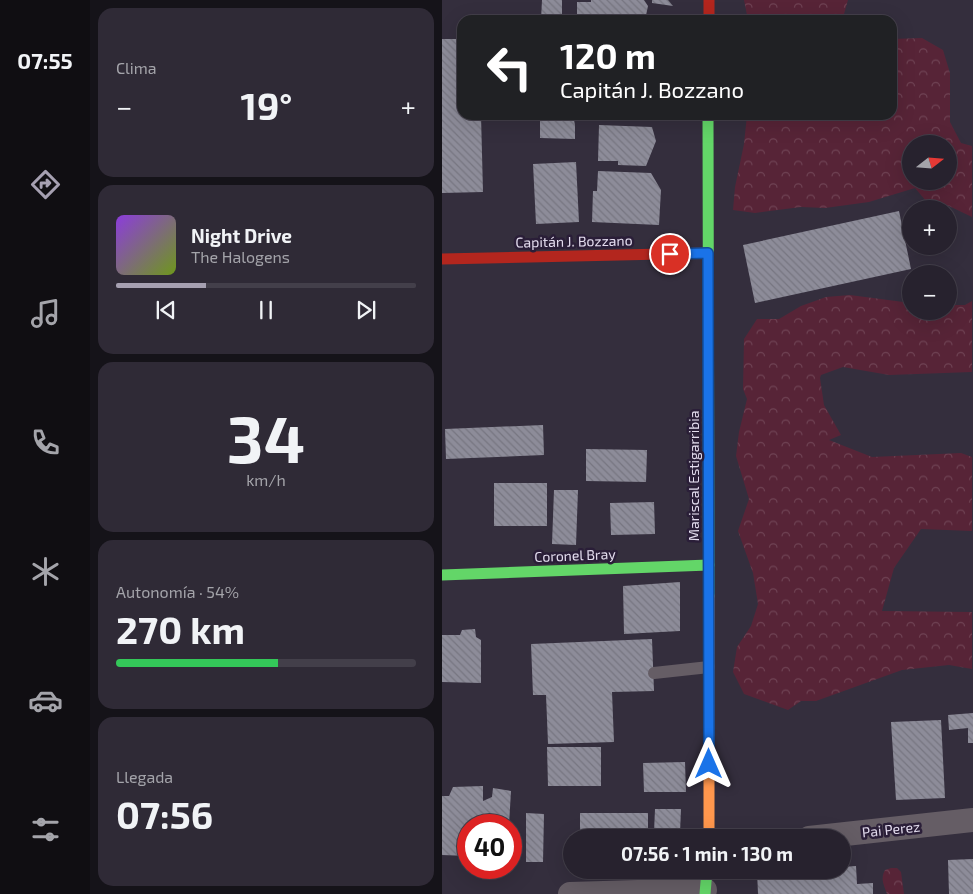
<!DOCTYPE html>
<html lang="es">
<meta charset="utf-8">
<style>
body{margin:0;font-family:"Exo 2",sans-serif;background:#2f2a36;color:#f1f3f6;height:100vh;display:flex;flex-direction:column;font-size:19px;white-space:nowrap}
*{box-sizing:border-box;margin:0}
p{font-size:16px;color:#a4a4aa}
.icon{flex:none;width:28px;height:28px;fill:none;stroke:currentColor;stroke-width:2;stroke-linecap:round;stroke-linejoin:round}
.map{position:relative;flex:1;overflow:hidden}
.panel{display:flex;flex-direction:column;gap:8px;padding:8px;background:#151319;width:352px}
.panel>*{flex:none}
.banner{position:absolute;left:15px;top:15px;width:440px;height:105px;border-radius:15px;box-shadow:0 5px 20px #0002,0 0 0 1px #433f4a;background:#202124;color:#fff;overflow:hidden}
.needle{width:32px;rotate:73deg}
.tools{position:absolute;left:460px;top:135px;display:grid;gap:10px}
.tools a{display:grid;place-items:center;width:55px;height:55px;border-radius:50%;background:#27222e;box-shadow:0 5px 20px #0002,0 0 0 1px #433f4a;font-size:25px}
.speed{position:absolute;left:15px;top:814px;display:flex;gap:10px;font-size:25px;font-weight:700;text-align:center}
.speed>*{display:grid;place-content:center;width:65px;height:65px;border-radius:50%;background:#27222e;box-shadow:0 5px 20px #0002,0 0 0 1px #433f4a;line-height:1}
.speed .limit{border:8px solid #d22;background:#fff;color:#111}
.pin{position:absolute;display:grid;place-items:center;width:42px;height:42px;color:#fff;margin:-21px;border:2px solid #fff;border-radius:50%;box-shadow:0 1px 5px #0007}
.me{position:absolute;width:55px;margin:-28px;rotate:0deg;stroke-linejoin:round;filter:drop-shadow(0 0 4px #0008)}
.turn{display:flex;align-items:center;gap:18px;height:105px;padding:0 20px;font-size:22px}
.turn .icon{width:65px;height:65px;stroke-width:2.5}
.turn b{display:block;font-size:35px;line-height:42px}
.big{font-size:38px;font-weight:700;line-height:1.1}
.panel .tile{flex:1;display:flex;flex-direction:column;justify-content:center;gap:8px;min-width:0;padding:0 18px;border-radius:15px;background:#2f2a36}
.panel .dial{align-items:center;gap:0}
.dial b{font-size:65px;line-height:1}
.song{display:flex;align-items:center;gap:15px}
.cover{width:60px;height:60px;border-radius:8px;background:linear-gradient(135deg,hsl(270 70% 55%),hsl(80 70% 35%))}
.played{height:5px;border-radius:2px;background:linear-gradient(90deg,#a6a0b1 30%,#433f4a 30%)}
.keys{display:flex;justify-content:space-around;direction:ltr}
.heat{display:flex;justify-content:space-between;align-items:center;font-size:28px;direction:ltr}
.charge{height:8px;border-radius:4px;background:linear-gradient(90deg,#34c759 54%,#433f4a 0)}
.trip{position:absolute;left:121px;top:829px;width:288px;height:50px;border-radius:25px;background:#27222e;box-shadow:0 5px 20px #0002,0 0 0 1px #433f4a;font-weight:700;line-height:50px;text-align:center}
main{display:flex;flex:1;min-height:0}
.menu{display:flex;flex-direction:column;width:90px;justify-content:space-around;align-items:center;background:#100e12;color:#a4a4aa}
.menu .icon{width:35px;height:35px}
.menu .current{color:#a6a0b1}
.menu b{font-size:22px;color:#f1f3f6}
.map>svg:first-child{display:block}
</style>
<main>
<nav class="menu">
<b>07:55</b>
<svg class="icon current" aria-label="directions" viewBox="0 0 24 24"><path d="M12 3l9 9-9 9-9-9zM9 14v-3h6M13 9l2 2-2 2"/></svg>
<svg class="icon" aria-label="music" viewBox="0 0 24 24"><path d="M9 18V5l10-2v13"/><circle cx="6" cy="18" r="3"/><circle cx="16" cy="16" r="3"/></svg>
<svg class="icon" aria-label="phone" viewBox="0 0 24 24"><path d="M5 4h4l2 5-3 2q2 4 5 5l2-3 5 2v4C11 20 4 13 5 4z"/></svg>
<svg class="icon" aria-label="climate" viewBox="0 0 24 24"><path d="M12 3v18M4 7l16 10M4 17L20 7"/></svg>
<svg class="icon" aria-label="car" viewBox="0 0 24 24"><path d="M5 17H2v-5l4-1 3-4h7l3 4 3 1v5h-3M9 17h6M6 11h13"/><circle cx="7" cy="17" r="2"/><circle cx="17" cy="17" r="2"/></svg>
<svg class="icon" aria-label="filters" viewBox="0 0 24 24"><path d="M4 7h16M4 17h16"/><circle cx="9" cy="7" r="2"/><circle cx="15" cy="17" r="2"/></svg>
</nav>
<section class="panel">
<div class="tile"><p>Clima</p>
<div class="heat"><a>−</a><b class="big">19°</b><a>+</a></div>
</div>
<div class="tile">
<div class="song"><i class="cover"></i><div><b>Night Drive</b><p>The Halogens</p></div></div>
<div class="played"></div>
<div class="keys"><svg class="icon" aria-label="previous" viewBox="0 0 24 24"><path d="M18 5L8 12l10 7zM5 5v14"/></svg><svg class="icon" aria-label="pause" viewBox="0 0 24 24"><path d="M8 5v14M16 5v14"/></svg><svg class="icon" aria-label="next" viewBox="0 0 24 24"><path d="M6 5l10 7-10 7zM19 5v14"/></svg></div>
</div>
<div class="tile dial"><b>34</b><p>km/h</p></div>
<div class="tile"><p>Autonomía · 54%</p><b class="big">270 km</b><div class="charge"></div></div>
<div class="tile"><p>Llegada</p><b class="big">07:56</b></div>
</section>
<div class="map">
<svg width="531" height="894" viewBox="0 0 531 894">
<defs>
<pattern id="forest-crowns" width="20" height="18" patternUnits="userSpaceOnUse" patternTransform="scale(1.25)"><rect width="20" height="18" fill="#572437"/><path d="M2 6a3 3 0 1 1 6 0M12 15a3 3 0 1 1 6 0" fill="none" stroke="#6f4354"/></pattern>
<pattern id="building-back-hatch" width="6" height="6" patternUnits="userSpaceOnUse" patternTransform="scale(1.25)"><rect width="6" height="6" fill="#8d8c99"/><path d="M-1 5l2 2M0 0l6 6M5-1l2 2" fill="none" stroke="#777681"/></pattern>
</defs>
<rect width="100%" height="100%" fill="#342e3d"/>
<g fill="url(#forest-crowns)" fill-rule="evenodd">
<polygon points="302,0 406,0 402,14 407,20 306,20"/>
<path d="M480,38l21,12 7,23v49l11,21 11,3v71l-23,-11 -23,-5 -11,-13 -46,14 -44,6 -24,-1 -46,6 -22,-3 2,-23 9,-43 3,-29h145v-76zM469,144h37v37h-37z"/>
<polygon points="408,295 469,303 469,311 506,311 506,305 523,305 530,301 530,372 447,375 401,367 379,375 378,378 382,405 399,435 387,440 430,457 519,453 530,457 530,531 479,529 452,568 440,611 530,612 530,669 507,665 460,670 374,701 359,701 346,710 302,694 291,672 295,647 309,626 316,604 311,573 296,531 307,499 294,456 297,432 305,399 301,389 302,339 315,319 337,319 359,306 384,297"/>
<path d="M449,868h6l4,4 3,22h-17c-3,-9 -7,-15 -2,-24z"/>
</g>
<g fill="url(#building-back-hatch)">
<polygon points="100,0 120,0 120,20 99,20"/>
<polygon points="149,0 202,0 206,6 203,20 135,20 135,2 149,2"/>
<polygon points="210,0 226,0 231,6 210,3"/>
<polygon points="0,39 20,39 20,115 39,115 41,192 0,193"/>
<polygon points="98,115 131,115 133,125 133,139 98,138"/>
<polygon points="157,125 210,127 214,141 204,166 176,165 176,161 156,161"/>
<polygon points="134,162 137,222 94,224 91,164"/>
<polygon points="156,171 209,173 219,190 217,225 150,222 151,191 155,191"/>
<polygon points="457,211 469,269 313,303 301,245"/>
<polygon points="101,425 102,455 4,459 3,429"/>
<polygon points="144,449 205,450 204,482 144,481"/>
<rect x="52" y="483" width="53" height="43"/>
<polygon points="112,490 136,490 134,545 110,544"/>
<polygon points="212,502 213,534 169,535 168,503"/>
<polygon points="238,582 238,631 182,634 181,586"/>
<polygon points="33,629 34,637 39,640 39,683 0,682 0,635 18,635 20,630"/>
<polygon points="210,639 212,691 170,692 172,742 106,744 104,695 91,695 89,644"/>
<polygon points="531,713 531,743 526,743 526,728 507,730 506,715"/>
<polygon points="499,720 503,798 454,800 449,722"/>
<polygon points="105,747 159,747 159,786 106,786"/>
<polygon points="243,762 244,792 202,792 201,763"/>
<polygon points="41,786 41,801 50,797 51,788 69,791 67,825 26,825 26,856 0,855 0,796 7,796 11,787"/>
<polygon points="213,809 239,809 238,833 212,832"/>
<polygon points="84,813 102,814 101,862 84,862"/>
<rect x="138" y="813" width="68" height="25"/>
<polygon points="531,859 531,894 507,894 506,860"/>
<polygon points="414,866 415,884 431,883 431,894 316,894 315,871 400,870 400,867"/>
</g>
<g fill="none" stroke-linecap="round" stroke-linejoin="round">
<polyline stroke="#655d65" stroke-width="12" points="212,673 267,667"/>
<g stroke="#655d65" stroke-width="24">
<polyline points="367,838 531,820"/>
<polyline points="128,894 263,890"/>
</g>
<g stroke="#63d668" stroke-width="11">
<polyline points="266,115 267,596"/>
<polyline points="0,575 267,565"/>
<polyline points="263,894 265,870"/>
</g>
<polyline stroke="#ff974d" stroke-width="11" points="267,596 267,838"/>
<g stroke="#b3261e" stroke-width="11">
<polyline points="267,0 267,20"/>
<polyline points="0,259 266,253"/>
</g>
</g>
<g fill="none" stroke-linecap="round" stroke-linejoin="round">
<g stroke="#114b97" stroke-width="12">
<polyline id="route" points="228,254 266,253 267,764"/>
</g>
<use href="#route" stroke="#1a73e8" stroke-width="9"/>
</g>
<g text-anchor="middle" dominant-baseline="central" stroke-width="5" stroke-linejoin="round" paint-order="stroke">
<g font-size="14" fill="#e4ddef" stroke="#2a1e38">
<text transform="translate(132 241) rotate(-1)">Capitán J. Bozzano</text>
<text transform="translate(251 476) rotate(-90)">Mariscal Estigarribia</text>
<text transform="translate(133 555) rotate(-2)">Coronel Bray</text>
<text transform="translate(449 829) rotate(-6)">Pai Perez</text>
</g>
</g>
</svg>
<div class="tools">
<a><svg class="needle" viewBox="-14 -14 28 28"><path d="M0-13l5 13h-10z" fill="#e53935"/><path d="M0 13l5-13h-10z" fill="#a4a4aa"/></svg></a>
<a>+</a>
<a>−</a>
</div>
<div class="speed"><div class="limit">40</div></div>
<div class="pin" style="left:228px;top:254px;background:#d93025"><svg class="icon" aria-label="arrive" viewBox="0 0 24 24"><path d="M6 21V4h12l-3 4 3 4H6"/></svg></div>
<svg class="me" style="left:267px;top:764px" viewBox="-20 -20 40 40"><path d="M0-17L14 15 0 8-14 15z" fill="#1a73e8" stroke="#fff" stroke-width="4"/></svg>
<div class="trip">07:56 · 1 min · 130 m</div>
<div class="banner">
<div class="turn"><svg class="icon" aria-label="left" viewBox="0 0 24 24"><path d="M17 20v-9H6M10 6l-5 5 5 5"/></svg><div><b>120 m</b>Capitán J. Bozzano</div></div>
</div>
</div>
</main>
